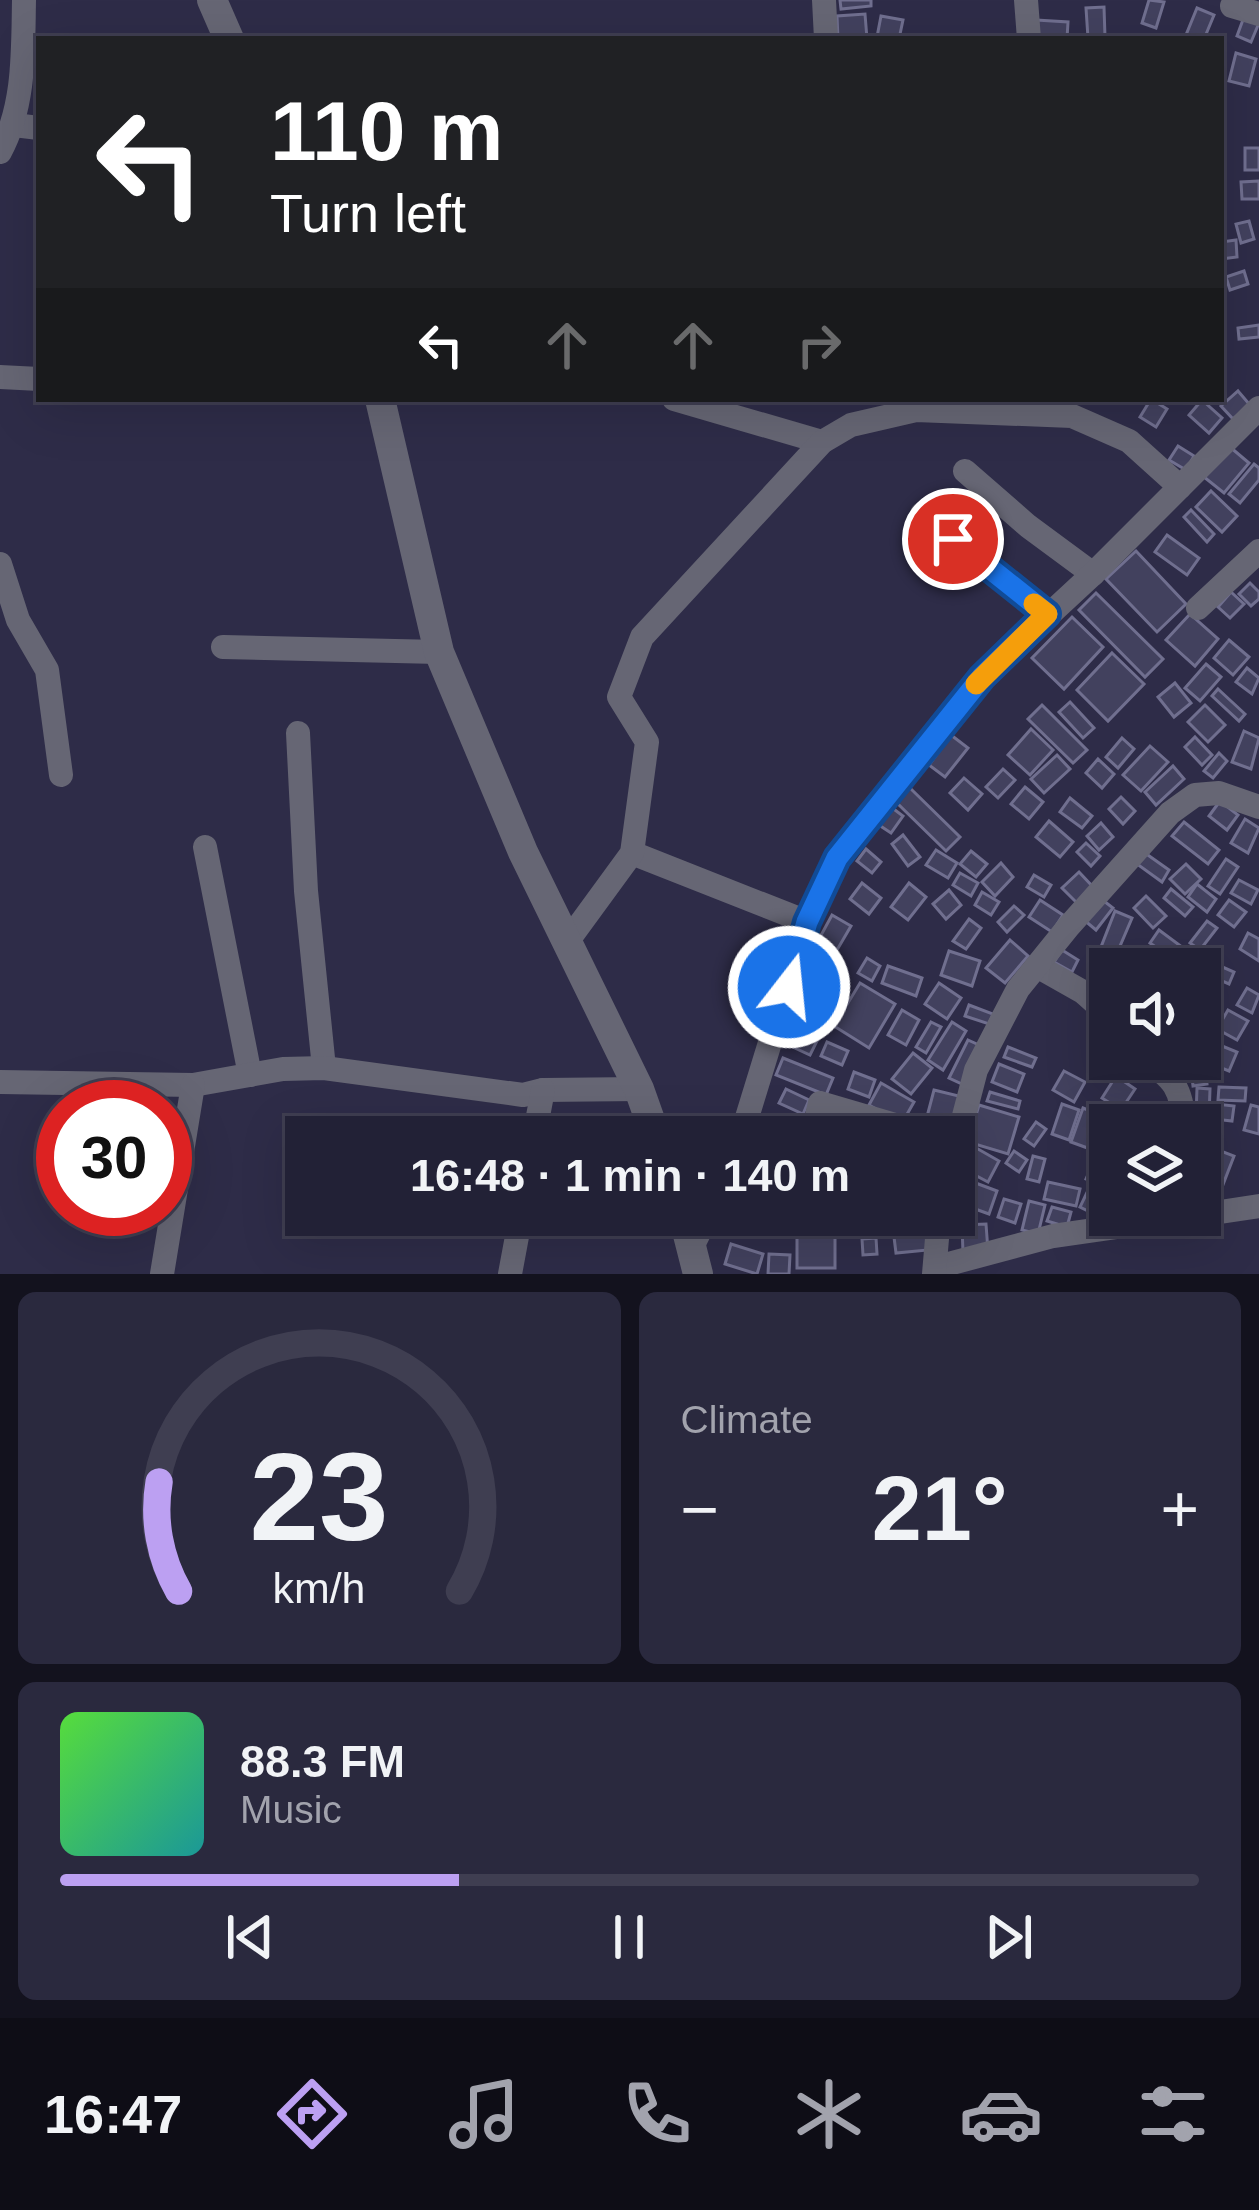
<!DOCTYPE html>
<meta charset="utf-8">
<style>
body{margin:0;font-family:Helvetica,sans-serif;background:#2a293e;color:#f1f3f6;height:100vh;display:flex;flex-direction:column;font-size:45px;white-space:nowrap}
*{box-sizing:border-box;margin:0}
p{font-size:39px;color:#a2a3ad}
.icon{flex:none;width:66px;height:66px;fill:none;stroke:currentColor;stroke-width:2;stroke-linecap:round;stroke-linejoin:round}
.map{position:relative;height:1274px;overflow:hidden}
.panel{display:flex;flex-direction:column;gap:18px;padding:18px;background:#13121e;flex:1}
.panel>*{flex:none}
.banner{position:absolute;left:36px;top:36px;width:1188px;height:366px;border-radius:0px;box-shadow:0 12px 48px #0002,0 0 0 3px #3f3e51;background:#202124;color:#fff;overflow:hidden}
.fabs{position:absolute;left:1089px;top:948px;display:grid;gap:24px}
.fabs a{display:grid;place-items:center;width:132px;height:132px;border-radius:0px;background:#222136;box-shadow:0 12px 48px #0002,0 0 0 3px #3f3e51;font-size:60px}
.speed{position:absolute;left:36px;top:1080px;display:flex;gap:24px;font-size:60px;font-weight:700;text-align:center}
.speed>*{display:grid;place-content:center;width:156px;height:156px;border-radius:50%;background:#222136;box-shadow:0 12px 48px #0002,0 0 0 3px #3f3e51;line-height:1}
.speed .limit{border:18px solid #d22;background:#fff;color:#111}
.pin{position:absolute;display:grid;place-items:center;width:102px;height:102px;color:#fff;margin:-51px;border:6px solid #fff;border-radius:50%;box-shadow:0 3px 12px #0007}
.me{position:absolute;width:132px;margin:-66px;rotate:16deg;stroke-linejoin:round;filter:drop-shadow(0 0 9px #0008)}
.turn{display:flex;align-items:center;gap:42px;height:252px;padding:0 36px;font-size:54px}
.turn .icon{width:156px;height:156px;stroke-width:2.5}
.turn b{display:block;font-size:84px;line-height:102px}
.lanes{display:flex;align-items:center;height:114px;padding:0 36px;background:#0003;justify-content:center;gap:60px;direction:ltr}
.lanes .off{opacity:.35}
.big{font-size:90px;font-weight:600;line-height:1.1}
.panel .card{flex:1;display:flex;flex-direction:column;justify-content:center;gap:18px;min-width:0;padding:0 42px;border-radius:18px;background:#2a293e}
.panel .dial{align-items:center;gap:0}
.dial svg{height:312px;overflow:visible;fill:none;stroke:#3f3e51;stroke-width:7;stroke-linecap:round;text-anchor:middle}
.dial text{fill:#f1f3f6;stroke:none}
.song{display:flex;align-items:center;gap:36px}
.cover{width:144px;height:144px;border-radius:18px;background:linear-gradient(135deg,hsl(110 70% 55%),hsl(180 70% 35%))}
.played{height:12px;border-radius:6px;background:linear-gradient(90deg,#bca0f2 35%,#3f3e51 35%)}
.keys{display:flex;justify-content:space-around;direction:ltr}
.heat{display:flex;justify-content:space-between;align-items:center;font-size:66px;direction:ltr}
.panel .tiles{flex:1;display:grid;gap:18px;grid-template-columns:1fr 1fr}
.card:last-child{grid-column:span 2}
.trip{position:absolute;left:285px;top:1116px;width:690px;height:120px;border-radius:0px;background:#222136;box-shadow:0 12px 48px #0002,0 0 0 3px #3f3e51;font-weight:600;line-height:120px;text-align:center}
.dock{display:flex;height:192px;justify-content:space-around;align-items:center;background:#0e0d16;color:#a2a3ad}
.dock .icon{width:84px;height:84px}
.dock .current{color:#bca0f2}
.dock b{font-size:54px;color:#f1f3f6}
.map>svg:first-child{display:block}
</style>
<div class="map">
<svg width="1259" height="1274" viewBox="0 0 1259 1274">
<rect width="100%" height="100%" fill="#2e2c48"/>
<g fill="#42415e" stroke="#706f8f" stroke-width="3">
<polygon points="840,0 871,0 871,6 841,9"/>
<polygon points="1149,0 1164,2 1156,28 1142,23"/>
<polygon points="1104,7 1105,37 1088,38 1086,8"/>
<polygon points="1197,8 1214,15 1204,39 1186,35"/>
<polygon points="865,14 867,39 838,39 837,16"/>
<polygon points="881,16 903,20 899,39 877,37"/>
<polygon points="1244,17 1259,23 1251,42 1237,36"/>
<polygon points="1036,20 1068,22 1067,39 1035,39"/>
<polygon points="1236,53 1256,59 1249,86 1229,81"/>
<rect x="1245" y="148" width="14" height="22"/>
<polygon points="1259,181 1259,199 1242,199 1241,182"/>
<polygon points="1249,221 1254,239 1241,243 1236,224"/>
<polygon points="1236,240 1237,257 1221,259 1221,242"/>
<polygon points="1244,271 1248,284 1230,290 1226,277"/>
<polygon points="1259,325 1259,337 1239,339 1238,328"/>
<polygon points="1238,391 1250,405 1233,419 1221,406"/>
<polygon points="1151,399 1167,409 1156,427 1140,417"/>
<polygon points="1202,400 1222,418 1209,433 1189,415"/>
<polygon points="1178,446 1194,456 1186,470 1169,460"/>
<polygon points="1230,447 1249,463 1224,493 1204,477"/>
<polygon points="1254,464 1259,468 1259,480 1240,503 1229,494"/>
<polygon points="1211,491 1237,516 1222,532 1196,507"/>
<polygon points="1191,510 1214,534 1207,542 1184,517"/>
<polygon points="1167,535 1199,558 1187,575 1155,552"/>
<polygon points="1136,551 1186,604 1157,632 1106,579"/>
<polygon points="1250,583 1259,592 1259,599 1251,606 1239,594"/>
<polygon points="1231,592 1244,604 1230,618 1218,607"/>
<polygon points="1096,593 1163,659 1145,677 1079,610"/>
<polygon points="1190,614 1218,639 1195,666 1166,640"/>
<polygon points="1072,617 1103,647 1064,689 1032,658"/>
<polygon points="1229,640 1249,657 1233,675 1214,658"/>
<polygon points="1112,653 1144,684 1108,721 1077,690"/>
<polygon points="1206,664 1221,677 1200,701 1185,688"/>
<polygon points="1247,668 1259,678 1252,694 1236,682"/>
<polygon points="1175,683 1191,703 1174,717 1158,697"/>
<polygon points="1218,689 1245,714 1239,721 1212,696"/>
<polygon points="1070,702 1094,728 1083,738 1059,712"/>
<polygon points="1042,705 1087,750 1073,763 1028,719"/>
<polygon points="1205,705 1225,725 1208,742 1188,722"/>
<polygon points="1031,729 1053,750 1030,775 1008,755"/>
<polygon points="1244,731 1259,738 1251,769 1232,762"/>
<polygon points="951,735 968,748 945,777 929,765"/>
<polygon points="1195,737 1212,755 1202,765 1185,747"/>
<polygon points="1122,738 1134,749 1118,768 1106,757"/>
<polygon points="1150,746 1168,762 1141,791 1123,775"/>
<polygon points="1219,753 1227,761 1213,778 1204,771"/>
<polygon points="1057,755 1070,769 1044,793 1031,779"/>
<polygon points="1098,759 1114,774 1102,788 1086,773"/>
<polygon points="1173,766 1184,779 1156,805 1145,792"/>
<polygon points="1003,769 1015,780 998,798 986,787"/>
<polygon points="964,778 982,794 968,810 950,793"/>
<polygon points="1025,787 1043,802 1029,819 1011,804"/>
<polygon points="910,788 960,837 946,851 896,802"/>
<polygon points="1121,797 1135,811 1123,824 1109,809"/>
<polygon points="1070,798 1092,816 1082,828 1060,812"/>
<polygon points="1220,801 1238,815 1227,830 1209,816"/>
<polygon points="891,807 903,816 891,833 879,825"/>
<polygon points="1245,819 1259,828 1248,853 1231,843"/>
<polygon points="1049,821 1073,842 1060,857 1036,837"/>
<polygon points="1184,822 1219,850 1208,864 1172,836"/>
<polygon points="1101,823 1113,837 1099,850 1087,836"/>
<polygon points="903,835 920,857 908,866 892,844"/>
<polygon points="1086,843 1100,856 1091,866 1077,852"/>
<polygon points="866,849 881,862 872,873 857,861"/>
<polygon points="936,850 957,863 948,878 926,865"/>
<polygon points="971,851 987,864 976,877 960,864"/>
<polygon points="1145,853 1169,870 1162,882 1137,864"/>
<polygon points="1226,859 1238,867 1220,894 1208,886"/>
<polygon points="1001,863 1013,877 995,896 982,882"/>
<polygon points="1186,864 1201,879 1185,894 1170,879"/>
<polygon points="1079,872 1094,888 1078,904 1062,888"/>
<polygon points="960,873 978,883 971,896 953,885"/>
<polygon points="1034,875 1051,885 1044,897 1027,887"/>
<polygon points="1239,880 1258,890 1251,904 1231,893"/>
<polygon points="862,883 881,898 869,914 850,899"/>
<polygon points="909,883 926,897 908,920 891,907"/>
<polygon points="1197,884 1216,899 1207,912 1188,897"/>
<polygon points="1171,889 1193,907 1185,916 1164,898"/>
<polygon points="949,890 961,905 946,919 933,904"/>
<polygon points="982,892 999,902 991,915 975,905"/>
<polygon points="1146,896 1166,916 1153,928 1134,908"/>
<polygon points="1100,898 1113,908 1096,930 1084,920"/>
<polygon points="1040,900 1063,915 1052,932 1029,917"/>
<polygon points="1229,900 1246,912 1234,927 1218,915"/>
<polygon points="1014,906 1024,915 1007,932 998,922"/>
<polygon points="1115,911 1132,918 1117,953 1101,947"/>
<polygon points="832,915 851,926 837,950 819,939"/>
<polygon points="969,919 981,928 966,949 953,941"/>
<polygon points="1207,921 1217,928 1200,950 1190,943"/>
<polygon points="1159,930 1182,947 1173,959 1150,943"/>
<polygon points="1248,933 1259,939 1259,961 1240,949"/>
<polygon points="1010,940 1028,956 1005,983 986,968"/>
<polygon points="819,947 839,957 829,977 809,967"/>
<polygon points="1062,950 1078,960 1072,972 1054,962"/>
<polygon points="949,951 980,961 972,986 941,975"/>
<polygon points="1099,955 1116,964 1110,969 1110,976 1092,967"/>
<polygon points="867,958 880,966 872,981 858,973"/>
<polygon points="1211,962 1234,972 1229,984 1206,974"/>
<polygon points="888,966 922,978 916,996 882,983"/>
<polygon points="810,974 842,992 823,1027 791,1009"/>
<polygon points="860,983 895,1004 869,1048 834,1026"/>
<polygon points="939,983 961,998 947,1019 925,1004"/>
<polygon points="1247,988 1259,995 1252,1013 1237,1005"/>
<polygon points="969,1005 993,1014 989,1024 965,1016"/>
<polygon points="902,1010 919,1020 906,1045 888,1035"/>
<polygon points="1228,1010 1248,1021 1237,1040 1217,1029"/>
<polygon points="931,1022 941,1027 926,1053 916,1047"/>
<polygon points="952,1022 966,1031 943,1070 928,1060"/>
<polygon points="788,1024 818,1039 810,1055 780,1041"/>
<polygon points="968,1040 981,1046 962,1084 949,1078"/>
<polygon points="827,1042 848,1051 842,1065 821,1056"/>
<polygon points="1222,1046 1237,1052 1229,1071 1214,1065"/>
<polygon points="1008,1047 1036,1058 1032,1067 1004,1057"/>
<polygon points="913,1053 932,1068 911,1094 892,1079"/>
<polygon points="783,1058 833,1078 826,1095 776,1075"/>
<polygon points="1204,1058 1207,1084 1193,1086 1190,1060"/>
<polygon points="999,1064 1024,1074 1017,1092 992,1082"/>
<polygon points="1064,1071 1085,1082 1074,1102 1053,1090"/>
<polygon points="854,1072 875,1080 869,1097 848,1089"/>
<polygon points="1116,1076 1135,1089 1121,1110 1102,1098"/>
<polygon points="881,1083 914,1102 902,1123 869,1105"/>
<polygon points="1219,1087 1246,1088 1245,1101 1218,1100"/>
<polygon points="1197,1088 1210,1089 1209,1117 1196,1116"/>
<polygon points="786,1089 809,1100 803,1114 779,1103"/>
<polygon points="934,1090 963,1097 953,1135 924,1128"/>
<polygon points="990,1092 1020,1101 1018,1109 987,1101"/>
<polygon points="1143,1103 1166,1114 1161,1125 1134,1122"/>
<polygon points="1062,1104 1079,1110 1069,1140 1052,1134"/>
<polygon points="1216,1104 1234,1106 1232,1121 1214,1119"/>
<polygon points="979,1105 1019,1117 1008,1154 968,1142"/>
<polygon points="1251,1105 1259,1107 1259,1134 1244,1130"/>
<polygon points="1083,1108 1105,1117 1093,1150 1071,1142"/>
<polygon points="767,1119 789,1124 787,1137 764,1134"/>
<polygon points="1036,1122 1046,1129 1034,1146 1024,1139"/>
<polygon points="1200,1143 1234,1156 1219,1195 1200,1188"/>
<polygon points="971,1145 999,1161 988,1182 960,1167"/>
<polygon points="1014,1151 1027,1160 1019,1172 1006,1163"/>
<polygon points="1033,1156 1045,1159 1039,1182 1027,1179"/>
<polygon points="1094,1161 1110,1168 1110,1190 1086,1179"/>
<polygon points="965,1179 997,1191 989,1214 956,1202"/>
<polygon points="1048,1182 1080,1189 1076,1206 1044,1199"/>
<polygon points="1091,1184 1110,1194 1108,1221 1080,1207"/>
<polygon points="1004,1199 1021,1204 1015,1223 998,1217"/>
<polygon points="1029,1201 1045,1205 1038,1234 1022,1230"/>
<polygon points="1052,1207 1071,1212 1067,1227 1047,1221"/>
<polygon points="845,1215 871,1215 870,1227 845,1226"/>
<rect x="797" y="1221" width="38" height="47"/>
<polygon points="986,1224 988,1251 963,1253 962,1225"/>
<polygon points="926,1226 928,1250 896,1253 893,1229"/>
<polygon points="876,1238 877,1254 863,1255 862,1239"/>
<polygon points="731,1244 763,1254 757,1274 725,1264"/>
<polygon points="769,1254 790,1255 789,1274 768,1274"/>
</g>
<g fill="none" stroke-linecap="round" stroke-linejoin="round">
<g stroke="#666674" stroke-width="24">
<polyline points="824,0 826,39"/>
<polyline points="1026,0 1029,39"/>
<polyline points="1232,6 1259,14"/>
<polyline points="14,125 39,128"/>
<path d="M0,152c25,-46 23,-101 24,-152"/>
<polyline points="0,377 39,379"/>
<polyline points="674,399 822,442"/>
<polyline points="965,471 1028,526 1093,574"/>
<polyline points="922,514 1047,614"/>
<polyline points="0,564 18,620 47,670 61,775"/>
<polyline points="1198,608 1259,551"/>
<polyline points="223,647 439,652"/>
<polyline points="298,733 306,891 324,1068"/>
<polyline points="205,847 250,1075"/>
<polyline points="632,853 807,922"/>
<polyline points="567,942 632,853 647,742 619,697 642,637 822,442 851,425 916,410 1072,416 1129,441 1180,487"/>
<polyline points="1037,966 1083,992 1110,1016"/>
<path d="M1144,1059c30,19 38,30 40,66"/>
<polyline points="0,1082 193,1085 283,1069 324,1068 523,1095 543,1090 639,1089"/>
<polyline points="534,1137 543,1090"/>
<polyline points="741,1137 807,922 837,858 982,677 1093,574 1259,408"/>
<polyline points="812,1137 820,1103 936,1137"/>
<polyline points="954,1154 976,1070 1018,989 1069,926 1170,813 1195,795 1219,793 1259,807"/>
<polyline points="1200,1215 1259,1206"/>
<polyline points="693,1245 708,1215"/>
<polyline points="937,1267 1053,1236 1199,1215"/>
<polyline points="162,1274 193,1085"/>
<polyline points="510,1274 521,1215"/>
<polyline points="934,1274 939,1215"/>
</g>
<g stroke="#666674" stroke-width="30">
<polyline points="212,0 229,39"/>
<polyline points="380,399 439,652 523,852 639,1089 656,1137"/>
<polyline points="683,1215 698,1274"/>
</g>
</g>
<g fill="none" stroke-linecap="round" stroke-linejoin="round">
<g stroke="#114b97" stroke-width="30">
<polyline id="route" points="789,987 807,922 837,858 982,677 1047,614 953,539"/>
</g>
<use href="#route" stroke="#1a73e8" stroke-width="21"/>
<polyline stroke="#f59e0b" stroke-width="21" points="976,684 1047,614 1034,604"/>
</g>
</svg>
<div class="fabs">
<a><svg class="icon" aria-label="sound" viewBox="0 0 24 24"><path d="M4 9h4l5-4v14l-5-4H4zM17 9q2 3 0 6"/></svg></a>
<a><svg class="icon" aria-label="layers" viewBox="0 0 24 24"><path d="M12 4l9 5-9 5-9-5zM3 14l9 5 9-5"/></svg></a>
</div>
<div class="speed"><div class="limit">30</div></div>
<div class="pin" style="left:953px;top:539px;background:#d93025"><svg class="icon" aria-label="arrive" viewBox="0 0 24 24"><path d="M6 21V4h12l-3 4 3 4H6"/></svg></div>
<svg class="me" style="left:789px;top:987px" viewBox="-20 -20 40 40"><circle r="17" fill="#1a73e8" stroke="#fff" stroke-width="3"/><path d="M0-11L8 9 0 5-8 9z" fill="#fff"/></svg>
<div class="trip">16:48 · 1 min · 140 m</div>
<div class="banner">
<div class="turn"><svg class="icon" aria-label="left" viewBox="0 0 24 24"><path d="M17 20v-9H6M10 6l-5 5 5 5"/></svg><div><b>110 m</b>Turn left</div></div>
<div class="lanes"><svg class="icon" aria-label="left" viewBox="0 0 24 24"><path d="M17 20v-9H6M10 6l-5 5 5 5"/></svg><svg class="icon off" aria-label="ahead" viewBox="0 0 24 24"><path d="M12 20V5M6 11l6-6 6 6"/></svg><svg class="icon off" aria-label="ahead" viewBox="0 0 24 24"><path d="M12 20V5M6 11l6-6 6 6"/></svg><svg class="icon off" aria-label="right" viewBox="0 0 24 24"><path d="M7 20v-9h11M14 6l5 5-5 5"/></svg></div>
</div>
</div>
<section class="panel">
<div class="tiles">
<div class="card dial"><svg viewBox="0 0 100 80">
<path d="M14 69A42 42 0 1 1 86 69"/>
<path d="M14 69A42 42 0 0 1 9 41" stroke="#bca0f2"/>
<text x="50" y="56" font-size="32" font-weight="700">23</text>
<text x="50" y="72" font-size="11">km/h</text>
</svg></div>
<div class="card"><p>Climate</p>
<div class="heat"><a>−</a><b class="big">21°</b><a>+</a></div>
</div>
<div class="card">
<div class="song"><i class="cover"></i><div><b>88.3 FM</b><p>Music</p></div></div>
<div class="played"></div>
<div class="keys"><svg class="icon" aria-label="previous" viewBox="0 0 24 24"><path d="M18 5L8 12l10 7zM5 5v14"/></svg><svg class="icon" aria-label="pause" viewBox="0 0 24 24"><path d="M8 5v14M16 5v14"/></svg><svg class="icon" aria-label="next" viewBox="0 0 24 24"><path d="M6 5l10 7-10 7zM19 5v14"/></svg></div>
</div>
</div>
</section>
<nav class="dock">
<b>16:47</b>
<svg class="icon current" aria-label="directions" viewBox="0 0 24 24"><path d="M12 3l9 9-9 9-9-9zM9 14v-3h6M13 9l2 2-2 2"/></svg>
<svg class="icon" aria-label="music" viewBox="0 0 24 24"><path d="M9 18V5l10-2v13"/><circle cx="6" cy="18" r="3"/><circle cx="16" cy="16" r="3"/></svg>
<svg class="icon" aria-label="phone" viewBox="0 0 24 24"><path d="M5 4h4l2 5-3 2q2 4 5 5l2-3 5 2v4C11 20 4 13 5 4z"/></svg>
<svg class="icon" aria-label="climate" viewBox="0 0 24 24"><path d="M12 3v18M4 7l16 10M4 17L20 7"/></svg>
<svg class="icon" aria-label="car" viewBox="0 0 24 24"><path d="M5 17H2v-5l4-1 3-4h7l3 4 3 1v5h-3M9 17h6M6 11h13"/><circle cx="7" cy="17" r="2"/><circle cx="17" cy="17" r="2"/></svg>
<svg class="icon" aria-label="filters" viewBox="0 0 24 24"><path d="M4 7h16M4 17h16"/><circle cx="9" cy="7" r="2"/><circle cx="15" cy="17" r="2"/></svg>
</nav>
